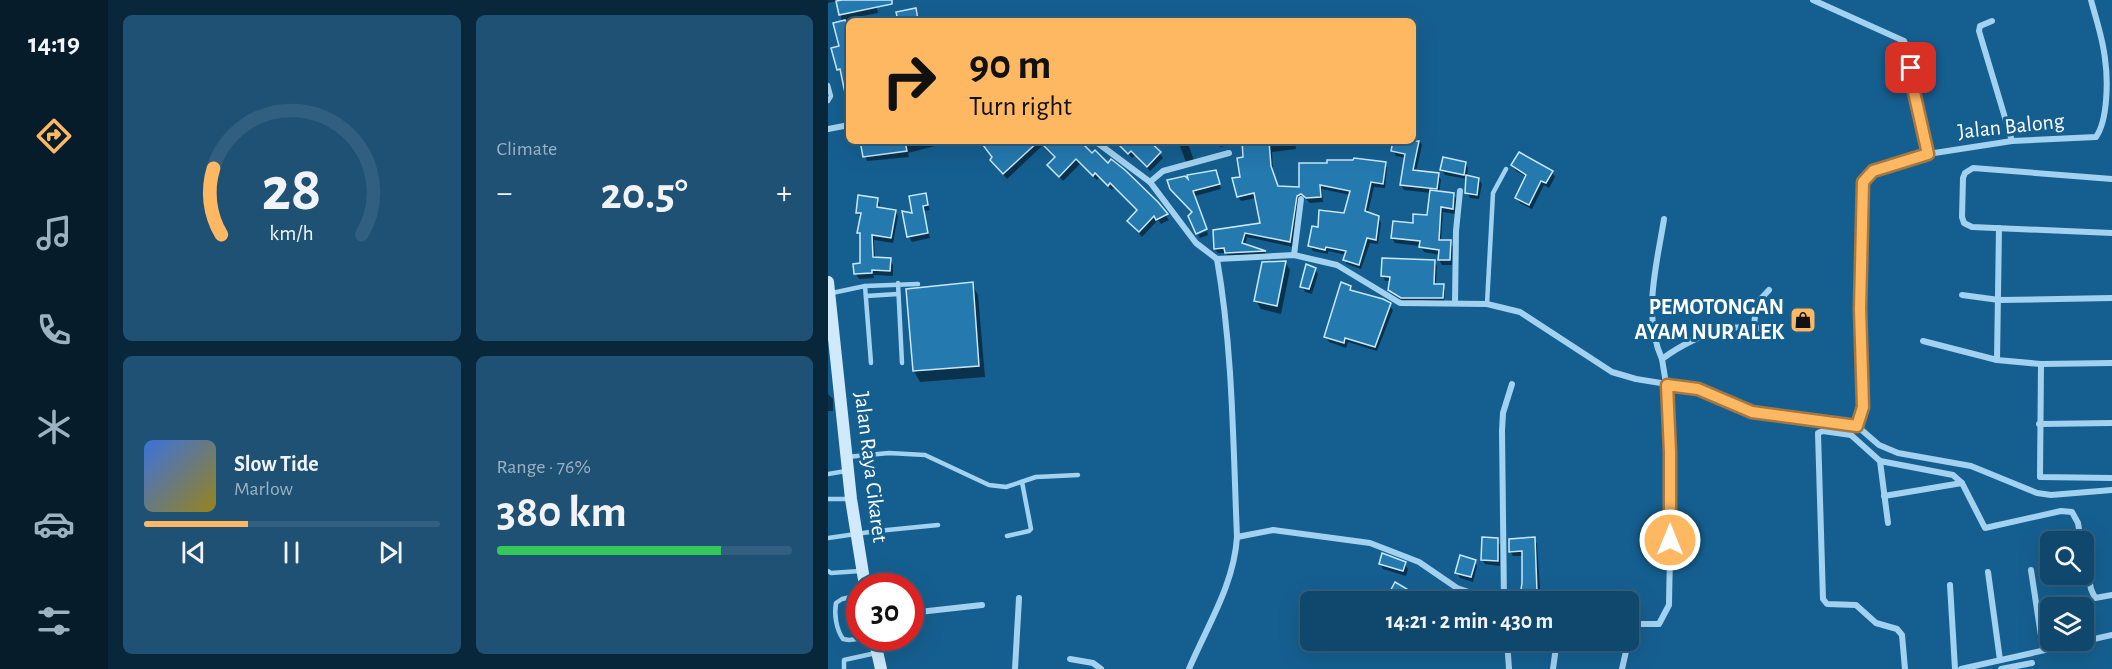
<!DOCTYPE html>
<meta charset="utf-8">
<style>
body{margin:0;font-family:"Alegreya Sans",sans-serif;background:#1e5174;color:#f1f3f6;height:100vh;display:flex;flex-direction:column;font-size:22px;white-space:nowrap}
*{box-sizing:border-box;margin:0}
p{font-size:20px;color:#9cb2c2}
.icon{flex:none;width:33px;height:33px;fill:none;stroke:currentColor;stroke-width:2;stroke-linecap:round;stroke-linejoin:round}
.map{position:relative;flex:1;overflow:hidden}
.side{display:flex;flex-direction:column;gap:15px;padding:15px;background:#09273b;width:720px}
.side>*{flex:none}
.guide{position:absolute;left:18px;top:18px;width:570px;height:126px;border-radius:9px;box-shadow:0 6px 24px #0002,0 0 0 2px #305f7f;background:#ffb862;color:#111;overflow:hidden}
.controls{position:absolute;left:1212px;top:531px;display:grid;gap:12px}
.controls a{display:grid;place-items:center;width:54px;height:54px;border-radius:9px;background:#10476c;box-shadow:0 6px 24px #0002,0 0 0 2px #305f7f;font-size:30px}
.speed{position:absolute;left:18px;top:573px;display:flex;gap:12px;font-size:30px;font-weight:700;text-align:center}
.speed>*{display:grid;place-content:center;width:78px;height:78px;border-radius:50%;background:#10476c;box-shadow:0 6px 24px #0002,0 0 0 2px #305f7f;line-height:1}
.speed .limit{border:9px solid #d22;background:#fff;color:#111}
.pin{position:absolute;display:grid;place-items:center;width:51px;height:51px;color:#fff;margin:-26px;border-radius:12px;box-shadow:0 3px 9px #0006}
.me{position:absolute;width:66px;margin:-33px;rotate:0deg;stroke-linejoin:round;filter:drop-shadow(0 0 4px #0008)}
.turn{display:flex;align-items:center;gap:21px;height:126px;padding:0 24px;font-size:27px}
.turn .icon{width:78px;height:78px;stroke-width:2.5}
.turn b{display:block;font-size:42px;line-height:51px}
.big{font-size:45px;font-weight:700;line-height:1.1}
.side .tile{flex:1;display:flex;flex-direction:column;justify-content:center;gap:9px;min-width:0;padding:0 21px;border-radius:9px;background:#1e5174}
.side .dial{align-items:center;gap:0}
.dial svg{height:156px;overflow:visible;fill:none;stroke:#305f7f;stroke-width:7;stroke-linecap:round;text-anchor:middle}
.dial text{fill:#f1f3f6;stroke:none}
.song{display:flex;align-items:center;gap:18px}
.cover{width:72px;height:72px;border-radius:9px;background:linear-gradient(135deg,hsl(220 70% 55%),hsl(50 70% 35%))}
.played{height:6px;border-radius:3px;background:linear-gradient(90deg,#ffb862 35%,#305f7f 35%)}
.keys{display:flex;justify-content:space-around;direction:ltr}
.heat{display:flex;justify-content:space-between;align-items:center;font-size:33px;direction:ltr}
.charge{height:9px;border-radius:4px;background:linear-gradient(90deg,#34c759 76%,#305f7f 0)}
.side .tiles{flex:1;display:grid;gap:15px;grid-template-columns:repeat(2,1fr)}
.trip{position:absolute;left:472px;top:591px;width:339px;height:60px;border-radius:9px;background:#10476c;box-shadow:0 6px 24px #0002,0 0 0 2px #305f7f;font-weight:700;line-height:60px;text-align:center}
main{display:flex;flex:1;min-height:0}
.dock{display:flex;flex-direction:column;width:108px;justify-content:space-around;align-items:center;background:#061c2b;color:#9cb2c2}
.dock .icon{width:42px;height:42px}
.dock .selected{color:#ffb862}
.dock b{font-size:27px;color:#f1f3f6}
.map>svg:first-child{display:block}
</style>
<main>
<nav class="dock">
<b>14:19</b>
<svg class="icon selected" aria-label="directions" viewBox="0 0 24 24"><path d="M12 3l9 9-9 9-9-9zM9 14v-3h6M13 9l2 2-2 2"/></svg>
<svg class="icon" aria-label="music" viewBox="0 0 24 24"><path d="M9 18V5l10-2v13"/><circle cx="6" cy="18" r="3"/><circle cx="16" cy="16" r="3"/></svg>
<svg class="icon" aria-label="phone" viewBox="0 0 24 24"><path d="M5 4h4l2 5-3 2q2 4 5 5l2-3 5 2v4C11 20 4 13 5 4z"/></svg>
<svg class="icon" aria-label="climate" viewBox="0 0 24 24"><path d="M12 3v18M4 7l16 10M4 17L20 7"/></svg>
<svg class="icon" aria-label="car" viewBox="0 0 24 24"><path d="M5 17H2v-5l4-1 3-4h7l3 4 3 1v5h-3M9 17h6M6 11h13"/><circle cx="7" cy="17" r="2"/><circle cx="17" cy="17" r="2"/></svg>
<svg class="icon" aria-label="filters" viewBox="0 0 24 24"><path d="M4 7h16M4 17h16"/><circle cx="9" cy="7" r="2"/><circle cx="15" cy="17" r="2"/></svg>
</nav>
<section class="side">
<div class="tiles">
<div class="tile dial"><svg viewBox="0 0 100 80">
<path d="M14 69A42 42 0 1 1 86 69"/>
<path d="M14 69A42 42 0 0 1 10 35" stroke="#ffb862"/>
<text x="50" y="56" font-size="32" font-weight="700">28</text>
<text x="50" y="72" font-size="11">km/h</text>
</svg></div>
<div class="tile"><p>Climate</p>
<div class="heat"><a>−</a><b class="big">20.5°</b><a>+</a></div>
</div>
<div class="tile">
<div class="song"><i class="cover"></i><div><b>Slow Tide</b><p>Marlow</p></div></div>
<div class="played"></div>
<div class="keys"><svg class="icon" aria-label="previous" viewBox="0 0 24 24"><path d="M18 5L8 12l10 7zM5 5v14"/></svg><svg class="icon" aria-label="pause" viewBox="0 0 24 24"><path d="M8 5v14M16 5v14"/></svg><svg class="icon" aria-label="next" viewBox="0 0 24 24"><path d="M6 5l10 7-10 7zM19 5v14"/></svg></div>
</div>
<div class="tile"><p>Range · 76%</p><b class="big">380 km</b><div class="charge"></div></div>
</div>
</section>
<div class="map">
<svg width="1284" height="669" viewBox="0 0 1284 669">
<rect width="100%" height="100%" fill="#155f90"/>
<g fill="#0007">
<polygon points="0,0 47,0 50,13 34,16 36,21 21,21 21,107 14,74 10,69 14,22 10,1 0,3"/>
<polygon points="585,139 591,140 594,145 588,172 610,174 613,180 611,193 626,195 629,200 627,214 615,212 613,242 622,242 625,247 624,265 614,265 611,260 612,255 596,252 592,246 567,243 564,238 600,217 603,193 576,190 573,185 578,158 568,156 565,151 567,141 585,141"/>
<polygon points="33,141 126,141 80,153 81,157 39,161"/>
<polygon points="140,141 151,141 142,144"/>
<polygon points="154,141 250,141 264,155 329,203 341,220 333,224 330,220 314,237 301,221 310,211 286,188 284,190 271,178 269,180 252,164 235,181 221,166 228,159 214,146 179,179 167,165 164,160 166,158"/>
<polygon points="288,141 313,141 331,153 335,158 322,171 307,155 304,158"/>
<polygon points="389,141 467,141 468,149 444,152 445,172 450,188 473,188 557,163 559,168 557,188 546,187 540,212 550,218 553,223 550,244 542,243 533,269 519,264 516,260 518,255 500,251 500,254 485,251 482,246 491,229 518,215 522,195 494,189 495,202 482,203 477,198 471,201 465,247 419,237 417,246 437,252 439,256 401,258 398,253 390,253 387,249 386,231 434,225 429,198 413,201 410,197 417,159 416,142 392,147"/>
<polygon points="360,144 367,163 359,165 352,146"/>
<polygon points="637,163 640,168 639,177 651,179 654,184 651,199 642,198 639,193 639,179 617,175 614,170"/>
<polygon points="685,166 724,172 727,177 721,188 716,185 704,209 692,203 689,198 699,177 688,171"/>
<polygon points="388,171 393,189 367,196 365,213 343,189 363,184"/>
<polygon points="97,195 102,210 96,211 102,238 84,242 81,237 76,213 86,214"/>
<polygon points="49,199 52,204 51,209 67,211 70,216 65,243 46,240 47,259 62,260 65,265 65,276 46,275 46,278 31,279 28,274 34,264 33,237 31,232 32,217 29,212"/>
<polygon points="379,231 380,235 372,238 370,235"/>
<polygon points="606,261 609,266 608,285 615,286 617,290 616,302 577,302 564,294 561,289 563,281 557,281 555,276"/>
<polygon points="457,262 462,270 453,314 433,309 428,301"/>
<polygon points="487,269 490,274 484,294 477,292 474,286"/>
<polygon points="144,284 150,295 157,377 92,382 86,371"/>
<polygon points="522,287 525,292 561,305 565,310 549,351 520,342 518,348 501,342 498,337"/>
<polygon points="0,394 5,399 5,411 0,411"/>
<polygon points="706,539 709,544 713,602 692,602 695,584 696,556 685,556 682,551"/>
<polygon points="669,540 672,545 672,566 657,564 654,559"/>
<polygon points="647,561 649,566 645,582 632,578 629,573"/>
<polygon points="552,564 577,564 580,569 578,576 555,569"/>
<polygon points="583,593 586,598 584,602 564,602 561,597"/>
<polygon points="736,640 769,640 769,653 739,651 736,646"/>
</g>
<g fill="#2479af" stroke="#c9e8fc" stroke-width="1.5">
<polygon points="14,0 64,0 64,4 11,15 8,1"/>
<polygon points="88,8 90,20 70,21 68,12"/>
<polygon points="17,20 21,34 21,93 17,93 12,69 9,70 3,48 11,46 5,23"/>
<polygon points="32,141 77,141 79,151 35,157"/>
<polygon points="152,141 252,141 264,153 267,150 280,163 283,159 297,170 330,202 340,214 328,220 326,216 311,232 299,221 309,210 282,183 280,186 267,173 265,176 248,159 231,177 219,165 227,157 211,141 175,174 162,160 164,157"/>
<polygon points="287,141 321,141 333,152 319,167 303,151 300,154"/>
<polygon points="414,141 441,141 443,166 450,186 471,187 471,163 499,163 499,160 525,160 526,158 558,162 555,184 543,182 537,211 551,216 548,240 539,238 531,265 515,260 518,251 498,247 497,250 480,246 484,226 490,227 491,210 516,213 522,191 492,185 493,197 478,198 473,194 469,196 462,242 417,233 414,243 438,251 397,253 396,248 386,249 385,230 432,223 426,193 409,197 404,178 412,177 409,158 415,157"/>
<polygon points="565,141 591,141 585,170 611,173 609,189 572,185 577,154 563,151"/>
<polygon points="691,152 725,171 718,183 713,181 701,205 687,198 698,175 683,165"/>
<polygon points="615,157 638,162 636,175 612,170"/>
<polygon points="388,170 392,184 365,191 379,229 368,234 360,216 364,212 342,189 339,180 357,176 360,179 359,175"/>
<polygon points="638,175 651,178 649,195 637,193"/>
<polygon points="602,190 626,193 625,209 613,207 611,240 623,240 622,260 610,260 611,250 591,247 592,241 563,238 565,221 585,223 585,214 599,215"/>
<polygon points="98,193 100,205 95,206 100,233 79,237 74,211 84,213 81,196"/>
<polygon points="30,195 50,198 49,207 68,210 63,238 44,235 45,257 63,258 62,271 44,270 44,273 26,274 25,264 32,263 32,233 29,233 33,213 28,213"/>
<polygon points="554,258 607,260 606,284 616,284 615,298 573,298 560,290 562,277 553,276"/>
<polygon points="458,261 449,306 426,301 434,262"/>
<polygon points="478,264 488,268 481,289 472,287"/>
<polygon points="145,282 151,366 85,371 78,289"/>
<polygon points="513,282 523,286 522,290 555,299 563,303 547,347 517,338 516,343 496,337"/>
<polygon points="654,537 670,538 670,561 653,560"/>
<polygon points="707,537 709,592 711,592 709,602 691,602 694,583 694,551 681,552 681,539"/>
<polygon points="554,553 578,562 575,571 551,564"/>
<polygon points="632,555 648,560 643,577 627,573"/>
<polygon points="567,582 584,592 579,602 568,602 559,597"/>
</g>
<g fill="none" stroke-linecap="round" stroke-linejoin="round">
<g stroke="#a2d2f0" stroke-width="4.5">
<polyline points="0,85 3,96 0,101"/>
<polyline points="70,283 74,363"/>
<polyline points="37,286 43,363"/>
<polyline points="4,293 37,286 90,284"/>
<polyline points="38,296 70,294"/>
<polyline points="659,304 665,193 678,169"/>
<polyline points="19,457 61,453 97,455 161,485 178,487 208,477 250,475"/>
<polyline points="0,474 18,471"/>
<polyline points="0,499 21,499"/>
<polyline points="179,536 201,531 203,529 194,482"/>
<polyline points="0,538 49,531 110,525"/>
<polyline points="0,571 3,573 32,571"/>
<path d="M32,595l-18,4 -6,4c-2,11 0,26 7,36l6,1 17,-2"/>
<polyline points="16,669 16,660 48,653"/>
</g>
<g stroke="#a2d2f0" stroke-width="6">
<polyline points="985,0 1076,41 1081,52 1084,83 1100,154"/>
<polyline points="1164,21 1152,26 1151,31 1184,141"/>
<polyline points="0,129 21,125"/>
<polyline points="267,141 322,182 368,243 389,259"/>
<polyline points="1284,179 1145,168 1137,173 1135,178 1134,217 1136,223 1144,227 1284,233"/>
<polyline points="322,182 335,171 401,153"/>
<polyline points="466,255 473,199"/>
<polyline points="389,259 466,255 509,265 572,303 659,304 692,312 784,372 808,379 870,389 924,412 1029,426 1051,445 1070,453 1143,466 1209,493 1223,495 1284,490"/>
<polyline points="1134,295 1171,300 1284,298"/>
<polyline points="627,303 628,231 632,191"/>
<polyline points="926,327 928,304 941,290"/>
<polyline points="1095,341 1169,360 1213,364 1284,363"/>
<path d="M834,359c-20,-44 -5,-95 2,-140"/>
<polyline points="1169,360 1171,228"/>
<polyline points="1213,364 1212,477 1284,478"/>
<polyline points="1211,424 1284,423"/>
<path d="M1029,426l6,-19 -3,-98 3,-127 10,-11 55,-17 84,-13 84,-4c12,-17 12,-58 9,-78 -2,-20 -9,-40 -14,-59"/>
<polyline points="1052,461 1060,523"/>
<polyline points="1056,496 1134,483"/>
<polyline points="409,537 445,530 542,543 591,562 629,588 670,602"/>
<polyline points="1256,553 1263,589 1267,598 1284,595"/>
<polyline points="1203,570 1215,649"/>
<polyline points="1160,572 1172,660"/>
<polyline points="1122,585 1127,669"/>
<polyline points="676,602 674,431 675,413 684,384"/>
<polyline points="82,613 154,605"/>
<path d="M801,624h30l10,-19c1,-81 8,-166 -7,-246 16,-12 47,-29 68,-31 15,-2 31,0 47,2"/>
<polyline points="679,640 681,669"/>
<polyline points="242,659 265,663 273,669"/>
<polyline points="187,669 191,598"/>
<path d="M361,669c18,-43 45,-84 48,-132 -4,-93 -4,-186 -20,-278"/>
<polyline points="725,669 729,640"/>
<polyline points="794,669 804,625"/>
<polyline points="1077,669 1074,635 1069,629 1048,623 1028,605 999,604 995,599 990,433 995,431 1023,435 1052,461 1125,475 1134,483 1157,528 1233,511 1244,512 1250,523 1253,542"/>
<polyline points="1133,669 1284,635"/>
<polyline points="1173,669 1204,663"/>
</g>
<g stroke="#d0eafb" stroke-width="12">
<polyline points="0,282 23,499 37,586"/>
<polyline points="46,638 53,669"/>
</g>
</g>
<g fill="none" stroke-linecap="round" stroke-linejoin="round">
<g stroke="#a67840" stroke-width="15">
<polyline id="route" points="842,540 842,452 839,385 870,389 924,412 1029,426 1035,407 1032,309 1035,182 1045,171 1100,154 1084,83 1083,68"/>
</g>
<use href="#route" stroke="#ffb862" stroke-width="10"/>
</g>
<defs>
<g id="shop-square" transform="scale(1.35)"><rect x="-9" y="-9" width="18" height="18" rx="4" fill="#ffb862" stroke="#155f90"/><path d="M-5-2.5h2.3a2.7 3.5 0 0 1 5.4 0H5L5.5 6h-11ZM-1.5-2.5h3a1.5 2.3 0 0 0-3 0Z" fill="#111"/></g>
</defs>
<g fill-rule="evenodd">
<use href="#shop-square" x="975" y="320"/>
</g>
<g text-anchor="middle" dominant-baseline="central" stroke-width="6" stroke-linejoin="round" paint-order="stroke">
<g font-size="22" fill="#fff" stroke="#155f90">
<text transform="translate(1183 126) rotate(-6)">Jalan Balong</text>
<text transform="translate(43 467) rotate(83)">Jalan Raya Cikaret</text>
</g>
<g font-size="22" font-weight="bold" fill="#fff" stroke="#155f90" text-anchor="end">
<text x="956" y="307">PEMOTONGAN<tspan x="956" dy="25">AYAM NUR ALEK</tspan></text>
</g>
</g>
</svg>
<div class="controls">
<a><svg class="icon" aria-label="search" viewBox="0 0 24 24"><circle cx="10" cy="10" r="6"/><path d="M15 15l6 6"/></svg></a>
<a><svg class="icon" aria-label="layers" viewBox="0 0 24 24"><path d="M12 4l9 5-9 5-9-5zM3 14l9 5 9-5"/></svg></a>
</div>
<div class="speed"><div class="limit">30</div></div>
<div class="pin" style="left:1083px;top:68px;background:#d93025"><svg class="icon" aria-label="arrive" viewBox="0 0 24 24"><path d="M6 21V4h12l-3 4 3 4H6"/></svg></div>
<svg class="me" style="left:842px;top:540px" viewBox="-20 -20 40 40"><circle r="17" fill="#ffb862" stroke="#fff" stroke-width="3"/><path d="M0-11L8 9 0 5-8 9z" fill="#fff"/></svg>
<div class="trip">14:21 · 2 min · 430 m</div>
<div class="guide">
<div class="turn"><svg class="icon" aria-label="right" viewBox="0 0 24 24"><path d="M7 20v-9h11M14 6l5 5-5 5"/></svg><div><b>90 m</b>Turn right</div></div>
</div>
</div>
</main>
